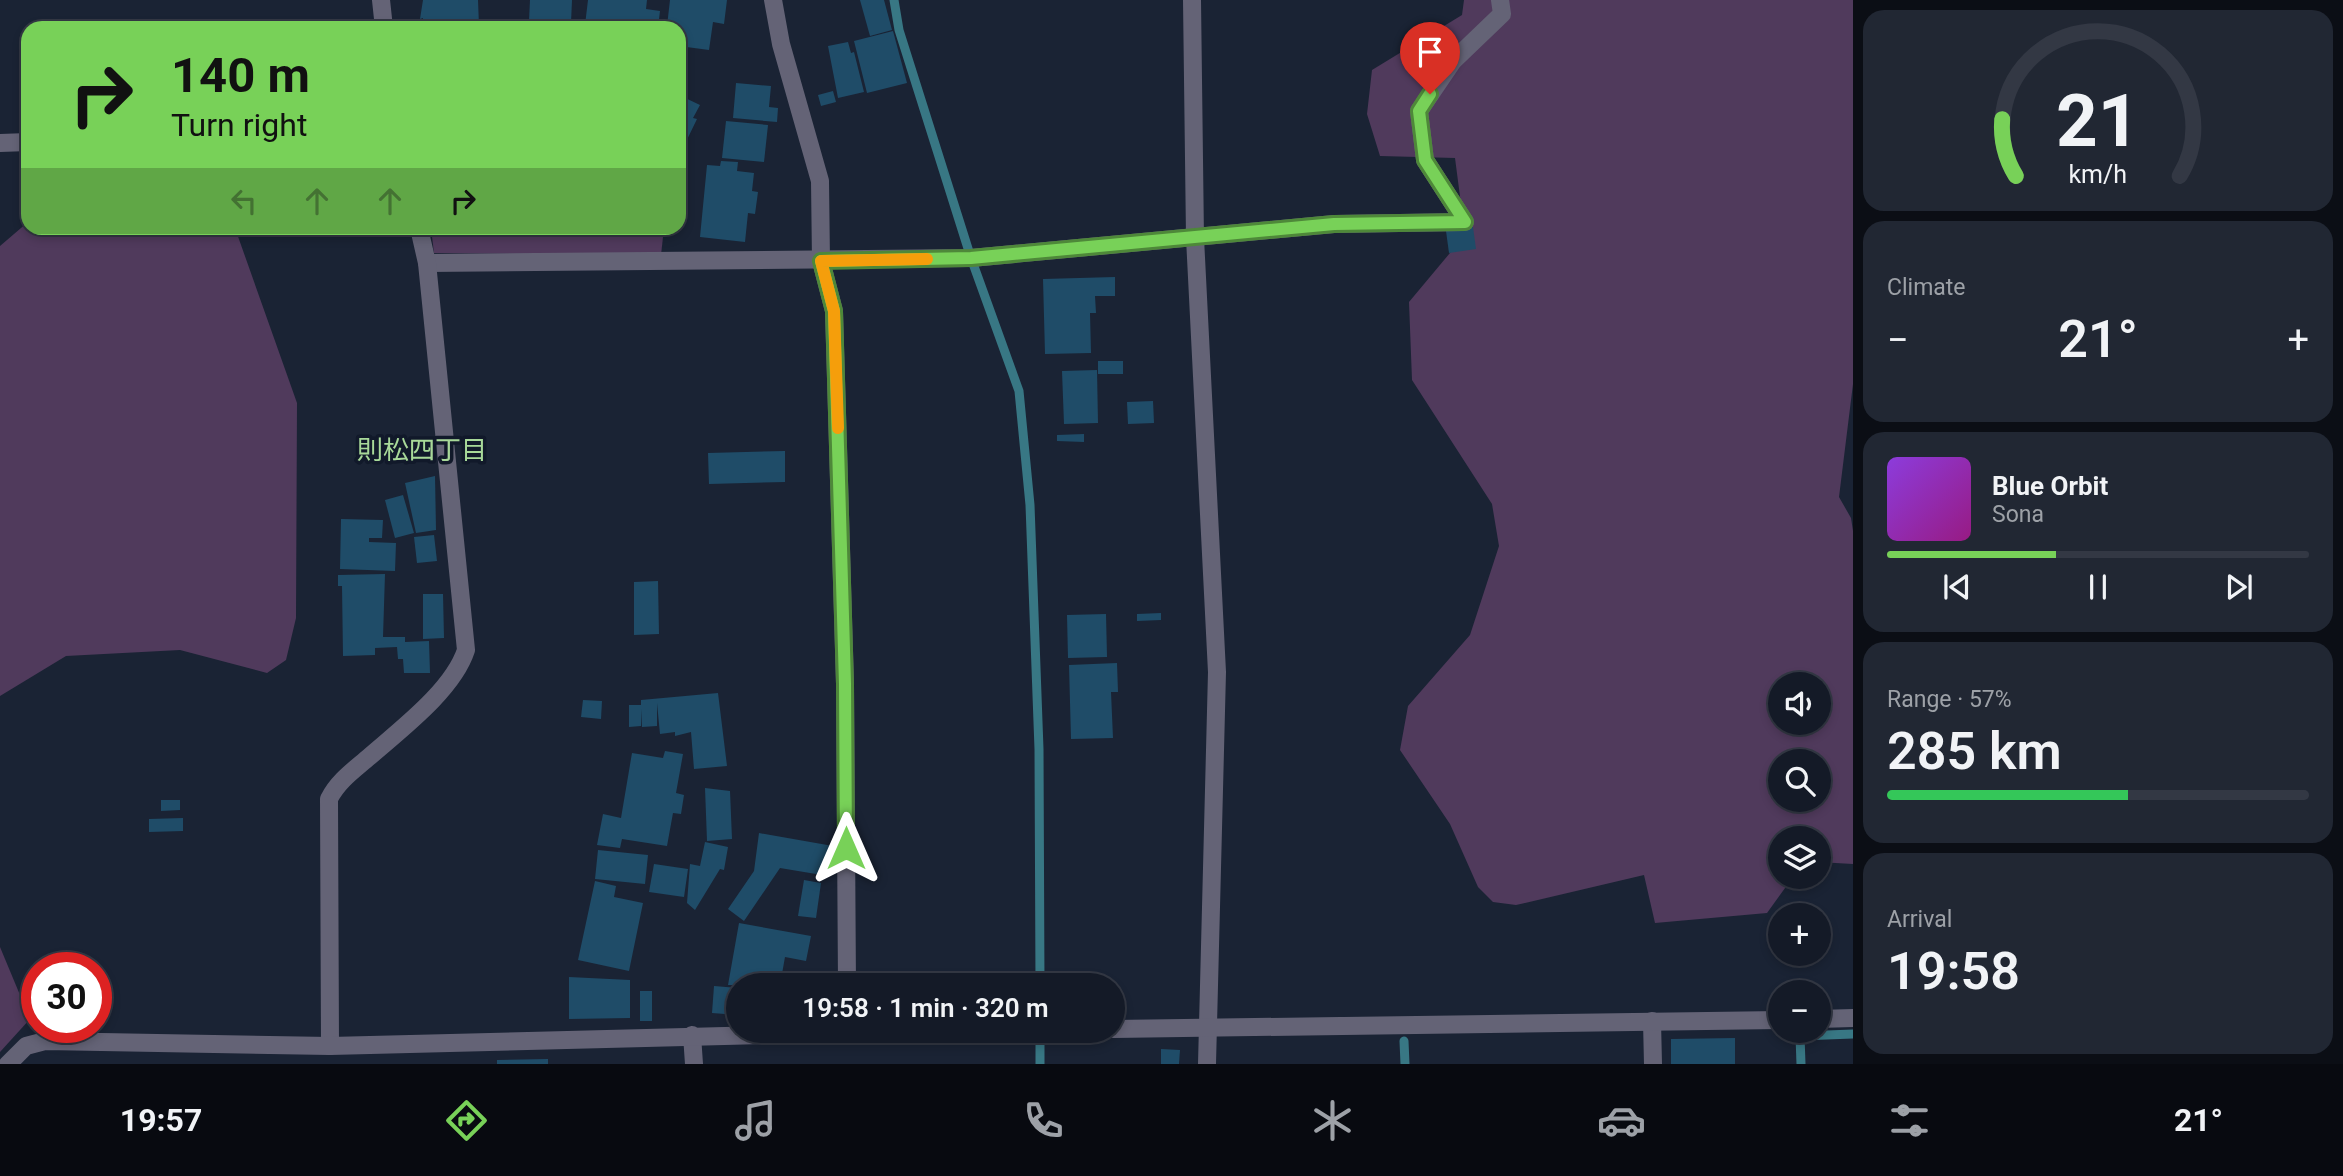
<!DOCTYPE html>
<meta charset="utf-8">
<style>
body{margin:0;font-family:Roboto,"Noto Sans JP",sans-serif;background:#212733;color:#f1f3f6;height:100vh;display:flex;flex-direction:column;font-size:26px;white-space:nowrap}
*{box-sizing:border-box;margin:0}
p{font-size:23px;color:#9da1a7}
.icon{flex:none;width:38px;height:38px;fill:none;stroke:currentColor;stroke-width:2;stroke-linecap:round;stroke-linejoin:round}
.map{position:relative;flex:1;overflow:hidden}
.drawer{display:flex;flex-direction:column;gap:10px;padding:10px;background:#0b0e15;width:490px}
.drawer>*{flex:none}
.guide{position:absolute;left:21px;top:21px;width:665px;height:214px;border-radius:21px;box-shadow:0 4px 10px #0003,0 0 0 2px #333844;background:#78d158;color:#111;overflow:hidden}
.fabs{position:absolute;left:1768px;top:672px;display:grid;gap:14px}
.fabs a{display:grid;place-items:center;width:63px;height:63px;border-radius:50%;background:#141a27;box-shadow:0 4px 10px #0003,0 0 0 2px #333844;font-size:35px}
.speed{position:absolute;left:21px;top:952px;display:flex;gap:14px;font-size:35px;font-weight:700;text-align:center}
.speed>*{display:grid;place-content:center;width:91px;height:91px;border-radius:50%;background:#141a27;box-shadow:0 4px 10px #0003,0 0 0 2px #333844;line-height:1}
.speed .limit{border:10px solid #d22;background:#fff;color:#111}
.pin{position:absolute;display:grid;place-items:center;width:60px;height:60px;color:#fff;margin:-72px -30px;border-radius:50% 50% 50% 0;rotate:-45deg;box-shadow:0 0 7px #0007}
.pin .icon{rotate:45deg}
.me{position:absolute;width:77px;margin:-38px;rotate:0deg;stroke-linejoin:round;filter:drop-shadow(0 0 5px #0008)}
.turn{display:flex;align-items:center;gap:24px;height:147px;padding:0 35px;font-size:32px}
.turn .icon{width:91px;height:91px;stroke-width:2.5}
.turn b{display:block;font-size:49px;line-height:60px}
.lanes{display:flex;align-items:center;height:66px;padding:0 35px;background:#0003;justify-content:center;gap:35px;direction:ltr}
.lanes .off{opacity:.35}
.big{font-size:52px;font-weight:600;line-height:1.1}
.drawer .widget{flex:1;display:flex;flex-direction:column;justify-content:center;gap:10px;min-width:0;padding:0 24px;border-radius:21px;background:#212733}
.drawer .dial{align-items:center;gap:0}
.dial svg{height:182px;overflow:visible;fill:none;stroke:#333844;stroke-width:7;stroke-linecap:round;text-anchor:middle}
.dial text{fill:#f1f3f6;stroke:none}
.song{display:flex;align-items:center;gap:21px}
.cover{width:84px;height:84px;border-radius:10px;background:linear-gradient(135deg,hsl(270 70% 55%),hsl(310 70% 35%))}
.played{height:7px;border-radius:4px;background:linear-gradient(90deg,#78d158 40%,#333844 40%)}
.keys{display:flex;justify-content:space-around;direction:ltr}
.heat{display:flex;justify-content:space-between;align-items:center;font-size:38px;direction:ltr}
.charge{height:10px;border-radius:5px;background:linear-gradient(90deg,#34c759 57%,#333844 0)}
.trip{position:absolute;left:726px;top:973px;width:399px;height:70px;border-radius:35px;background:#141a27;box-shadow:0 4px 10px #0003,0 0 0 2px #333844;font-weight:600;line-height:70px;text-align:center}
.menu{display:flex;height:112px;justify-content:space-around;align-items:center;background:#080a10;color:#9da1a7}
.menu .icon{width:49px;height:49px}
.menu .current{color:#78d158}
.menu b{font-size:32px;color:#f1f3f6}
main{display:flex;flex:1;min-height:0}
.map>svg:first-child{display:block}
</style>
<main>
<div class="map">
<svg width="1853" height="1064" viewBox="0 0 1853 1064">
<rect width="100%" height="100%" fill="#1a2334"/>
<g fill="#503a5c" fill-rule="evenodd">
<path d="M1464,0h389v384l-14,113 12,21 2,13v333l-35,-2v-24h-38v39h13l-26,36 -112,10 -11,-48 -128,30 -23,-3 -15,-15 -28,-63 -50,-74 8,-44 62,-71 29,-89 -7,-42 -80,-124 -3,-78 56,-67 -10,-77 -75,-2 -13,-42 5,-44 90,-55zM1780,684h38v39h-38zM1780,761h38v39h-38z"/>
<polygon points="28,222 28,228 235,228 297,403 296,618 286,660 267,673 180,650 66,656 0,696 0,246"/>
<polygon points="431,228 664,228 661,255 434,253"/>
<polygon points="0,947 30,1019 0,1052"/>
</g>
<g fill="none" stroke-linecap="round" stroke-linejoin="round">
<g stroke="#387784" stroke-width="9">
<polyline points="894,0 899,30 971,258 1019,391 1030,505 1039,749 1040,985"/>
<polyline points="1040,1031 1040,1064"/>
<polyline points="1404,1041 1405,1064"/>
<polyline points="1801,1064 1800,1036 1853,1034"/>
</g>
</g>
<g fill="#1f4c68">
<polygon points="423,0 478,0 479,26 423,28 423,18 420,19"/>
<polygon points="530,0 572,0 571,23 529,21"/>
<polygon points="588,0 647,0 646,9 660,11 658,28 585,25"/>
<polygon points="670,0 727,0 724,24 713,22 709,50 679,46 679,28 667,26"/>
<polygon points="860,0 884,0 892,30 870,36"/>
<polygon points="893,31 907,83 867,93 854,41"/>
<polygon points="848,42 851,53 854,52 864,92 838,98 828,46"/>
<polygon points="736,83 771,86 769,107 778,108 777,122 733,118"/>
<polygon points="833,91 836,102 821,106 818,95"/>
<polygon points="679,95 700,105 693,118 697,119 681,152"/>
<polygon points="726,121 768,125 764,162 722,158"/>
<polygon points="721,161 738,162 737,171 754,173 752,191 758,192 755,214 748,213 745,242 700,237 707,165 720,166"/>
<polygon points="1473,227 1476,249 1449,253 1446,231"/>
<polygon points="1115,277 1115,296 1095,296 1096,313 1090,313 1091,353 1045,354 1043,279"/>
<rect x="1098" y="361" width="25" height="13"/>
<polygon points="1097,370 1098,423 1064,424 1062,371"/>
<polygon points="1153,401 1154,423 1128,424 1127,402"/>
<polygon points="1084,434 1084,442 1057,441 1057,435"/>
<polygon points="785,451 785,482 709,484 708,453"/>
<polygon points="435,476 436,530 416,533 405,483"/>
<polygon points="403,495 414,533 395,538 385,500"/>
<polygon points="341,519 383,520 382,538 369,538 369,542 396,543 395,571 340,569"/>
<polygon points="434,535 437,561 417,563 414,537"/>
<polygon points="385,574 383,637 405,637 405,642 429,641 430,673 404,673 403,659 398,659 397,647 375,648 375,655 343,656 342,586 338,586 338,575"/>
<polygon points="658,581 659,634 634,635 634,582"/>
<polygon points="423,594 443,594 444,638 423,639"/>
<polygon points="1161,613 1161,620 1137,621 1137,614"/>
<polygon points="1106,614 1107,657 1068,658 1067,615"/>
<polygon points="1117,663 1118,692 1111,692 1113,738 1071,739 1069,665"/>
<polygon points="718,693 727,766 694,769 691,732 675,736 675,732 660,734 657,703 657,726 642,727 641,709 641,726 629,727 629,705 641,705 641,700"/>
<polygon points="583,700 602,701 601,719 581,717"/>
<polygon points="665,751 683,754 676,793 684,795 681,814 673,813 667,846 622,839 620,848 597,845 603,814 621,818 632,753 663,758"/>
<polygon points="705,788 730,791 732,839 707,841"/>
<polygon points="161,800 180,800 180,810 161,811"/>
<polygon points="183,818 183,831 149,832 149,819"/>
<polygon points="759,833 833,846 828,876 780,868 744,921 728,909 754,871"/>
<polygon points="705,842 728,847 724,870 720,869 695,910 687,903 690,864 700,866"/>
<polygon points="598,850 648,855 645,884 595,879"/>
<polygon points="654,864 688,869 684,897 649,892"/>
<polygon points="804,880 821,883 816,918 798,916"/>
<polygon points="595,881 616,886 614,897 643,903 629,971 578,960"/>
<polygon points="739,923 811,936 806,961 785,957 780,985 728,985"/>
<polygon points="569,977 630,980 630,1018 569,1019"/>
<polygon points="714,986 738,988 738,1015 712,1013"/>
<rect x="640" y="991" width="12" height="30"/>
<polygon points="1735,1038 1735,1064 1671,1064 1671,1039"/>
<polygon points="1161,1049 1180,1050 1179,1064 1161,1064"/>
<polygon points="548,1059 548,1064 497,1064 497,1060"/>
</g>
<g fill="none" stroke-linecap="round" stroke-linejoin="round">
<g stroke="#646376" stroke-width="18">
<polyline points="381,0 384,28"/>
<polyline points="773,0 781,44 820,181 821,261 834,311 845,684 847,985"/>
<polyline points="1192,0 1195,238 1217,672 1207,1064"/>
<polyline points="0,143 28,142"/>
<polyline points="427,263 971,258 1334,224 1465,222 1425,160 1419,111 1453,61 1502,14 1500,0"/>
<polyline points="1818,1019 1853,1018"/>
<polyline points="1652,1021 1653,1064"/>
<polyline points="1113,1029 1780,1020"/>
<polyline points="692,1035 694,1064"/>
<path d="M330,1046l-1,-247c9,-18 25,-29 40,-42 32,-28 84,-67 97,-107l-39,-387 -8,-35"/>
<polyline points="8,1064 26,1046 45,1041 330,1046 918,1031"/>
</g>
</g>
<g fill="none" stroke-linecap="round" stroke-linejoin="round">
<g stroke="#4e8839" stroke-width="18">
<polyline id="route" points="846,848 845,684 834,311 821,261 971,258 1334,224 1465,222 1425,160 1419,111 1430,94"/>
</g>
<use href="#route" stroke="#78d158" stroke-width="12"/>
<polyline stroke="#f59e0b" stroke-width="12" points="838,428 834,311 821,261 927,259"/>
</g>
<g text-anchor="middle" dominant-baseline="central" stroke-width="7" stroke-linejoin="round" paint-order="stroke">
<g font-size="26" fill="#a8d999" stroke="#11192a">
<text x="422" y="450">則松四丁目</text>
</g>
</g>
</svg>
<div class="fabs">
<a><svg class="icon" aria-label="sound" viewBox="0 0 24 24"><path d="M4 9h4l5-4v14l-5-4H4zM17 9q2 3 0 6"/></svg></a>
<a><svg class="icon" aria-label="search" viewBox="0 0 24 24"><circle cx="10" cy="10" r="6"/><path d="M15 15l6 6"/></svg></a>
<a><svg class="icon" aria-label="layers" viewBox="0 0 24 24"><path d="M12 4l9 5-9 5-9-5zM3 14l9 5 9-5"/></svg></a>
<a>+</a>
<a>−</a>
</div>
<div class="speed"><div class="limit">30</div></div>
<div class="pin" style="left:1430px;top:94px;background:#d93025"><svg class="icon" aria-label="arrive" viewBox="0 0 24 24"><path d="M6 21V4h12l-3 4 3 4H6"/></svg></div>
<svg class="me" style="left:846px;top:848px" viewBox="-20 -20 40 40"><path d="M0-17L14 15 0 8-14 15z" fill="#78d158" stroke="#fff" stroke-width="4"/></svg>
<div class="trip">19:58 · 1 min · 320 m</div>
<div class="guide">
<div class="turn"><svg class="icon" aria-label="right" viewBox="0 0 24 24"><path d="M7 20v-9h11M14 6l5 5-5 5"/></svg><div><b>140 m</b>Turn right</div></div>
<div class="lanes"><svg class="icon off" aria-label="left" viewBox="0 0 24 24"><path d="M17 20v-9H6M10 6l-5 5 5 5"/></svg><svg class="icon off" aria-label="ahead" viewBox="0 0 24 24"><path d="M12 20V5M6 11l6-6 6 6"/></svg><svg class="icon off" aria-label="ahead" viewBox="0 0 24 24"><path d="M12 20V5M6 11l6-6 6 6"/></svg><svg class="icon" aria-label="right" viewBox="0 0 24 24"><path d="M7 20v-9h11M14 6l5 5-5 5"/></svg></div>
</div>
</div>
<section class="drawer">
<div class="widget dial"><svg viewBox="0 0 100 80">
<path d="M14 69A42 42 0 1 1 86 69"/>
<path d="M14 69A42 42 0 0 1 8 44" stroke="#78d158"/>
<text x="50" y="56" font-size="32" font-weight="700">21</text>
<text x="50" y="72" font-size="11">km/h</text>
</svg></div>
<div class="widget"><p>Climate</p>
<div class="heat"><a>−</a><b class="big">21°</b><a>+</a></div>
</div>
<div class="widget">
<div class="song"><i class="cover"></i><div><b>Blue Orbit</b><p>Sona</p></div></div>
<div class="played"></div>
<div class="keys"><svg class="icon" aria-label="previous" viewBox="0 0 24 24"><path d="M18 5L8 12l10 7zM5 5v14"/></svg><svg class="icon" aria-label="pause" viewBox="0 0 24 24"><path d="M8 5v14M16 5v14"/></svg><svg class="icon" aria-label="next" viewBox="0 0 24 24"><path d="M6 5l10 7-10 7zM19 5v14"/></svg></div>
</div>
<div class="widget"><p>Range · 57%</p><b class="big">285 km</b><div class="charge"></div></div>
<div class="widget"><p>Arrival</p><b class="big">19:58</b></div>
</section>
</main>
<nav class="menu">
<b>19:57</b>
<svg class="icon current" aria-label="directions" viewBox="0 0 24 24"><path d="M12 3l9 9-9 9-9-9zM9 14v-3h6M13 9l2 2-2 2"/></svg>
<svg class="icon" aria-label="music" viewBox="0 0 24 24"><path d="M9 18V5l10-2v13"/><circle cx="6" cy="18" r="3"/><circle cx="16" cy="16" r="3"/></svg>
<svg class="icon" aria-label="phone" viewBox="0 0 24 24"><path d="M5 4h4l2 5-3 2q2 4 5 5l2-3 5 2v4C11 20 4 13 5 4z"/></svg>
<svg class="icon" aria-label="climate" viewBox="0 0 24 24"><path d="M12 3v18M4 7l16 10M4 17L20 7"/></svg>
<svg class="icon" aria-label="car" viewBox="0 0 24 24"><path d="M5 17H2v-5l4-1 3-4h7l3 4 3 1v5h-3M9 17h6M6 11h13"/><circle cx="7" cy="17" r="2"/><circle cx="17" cy="17" r="2"/></svg>
<svg class="icon" aria-label="filters" viewBox="0 0 24 24"><path d="M4 7h16M4 17h16"/><circle cx="9" cy="7" r="2"/><circle cx="15" cy="17" r="2"/></svg>
<b>21°</b>
</nav>
